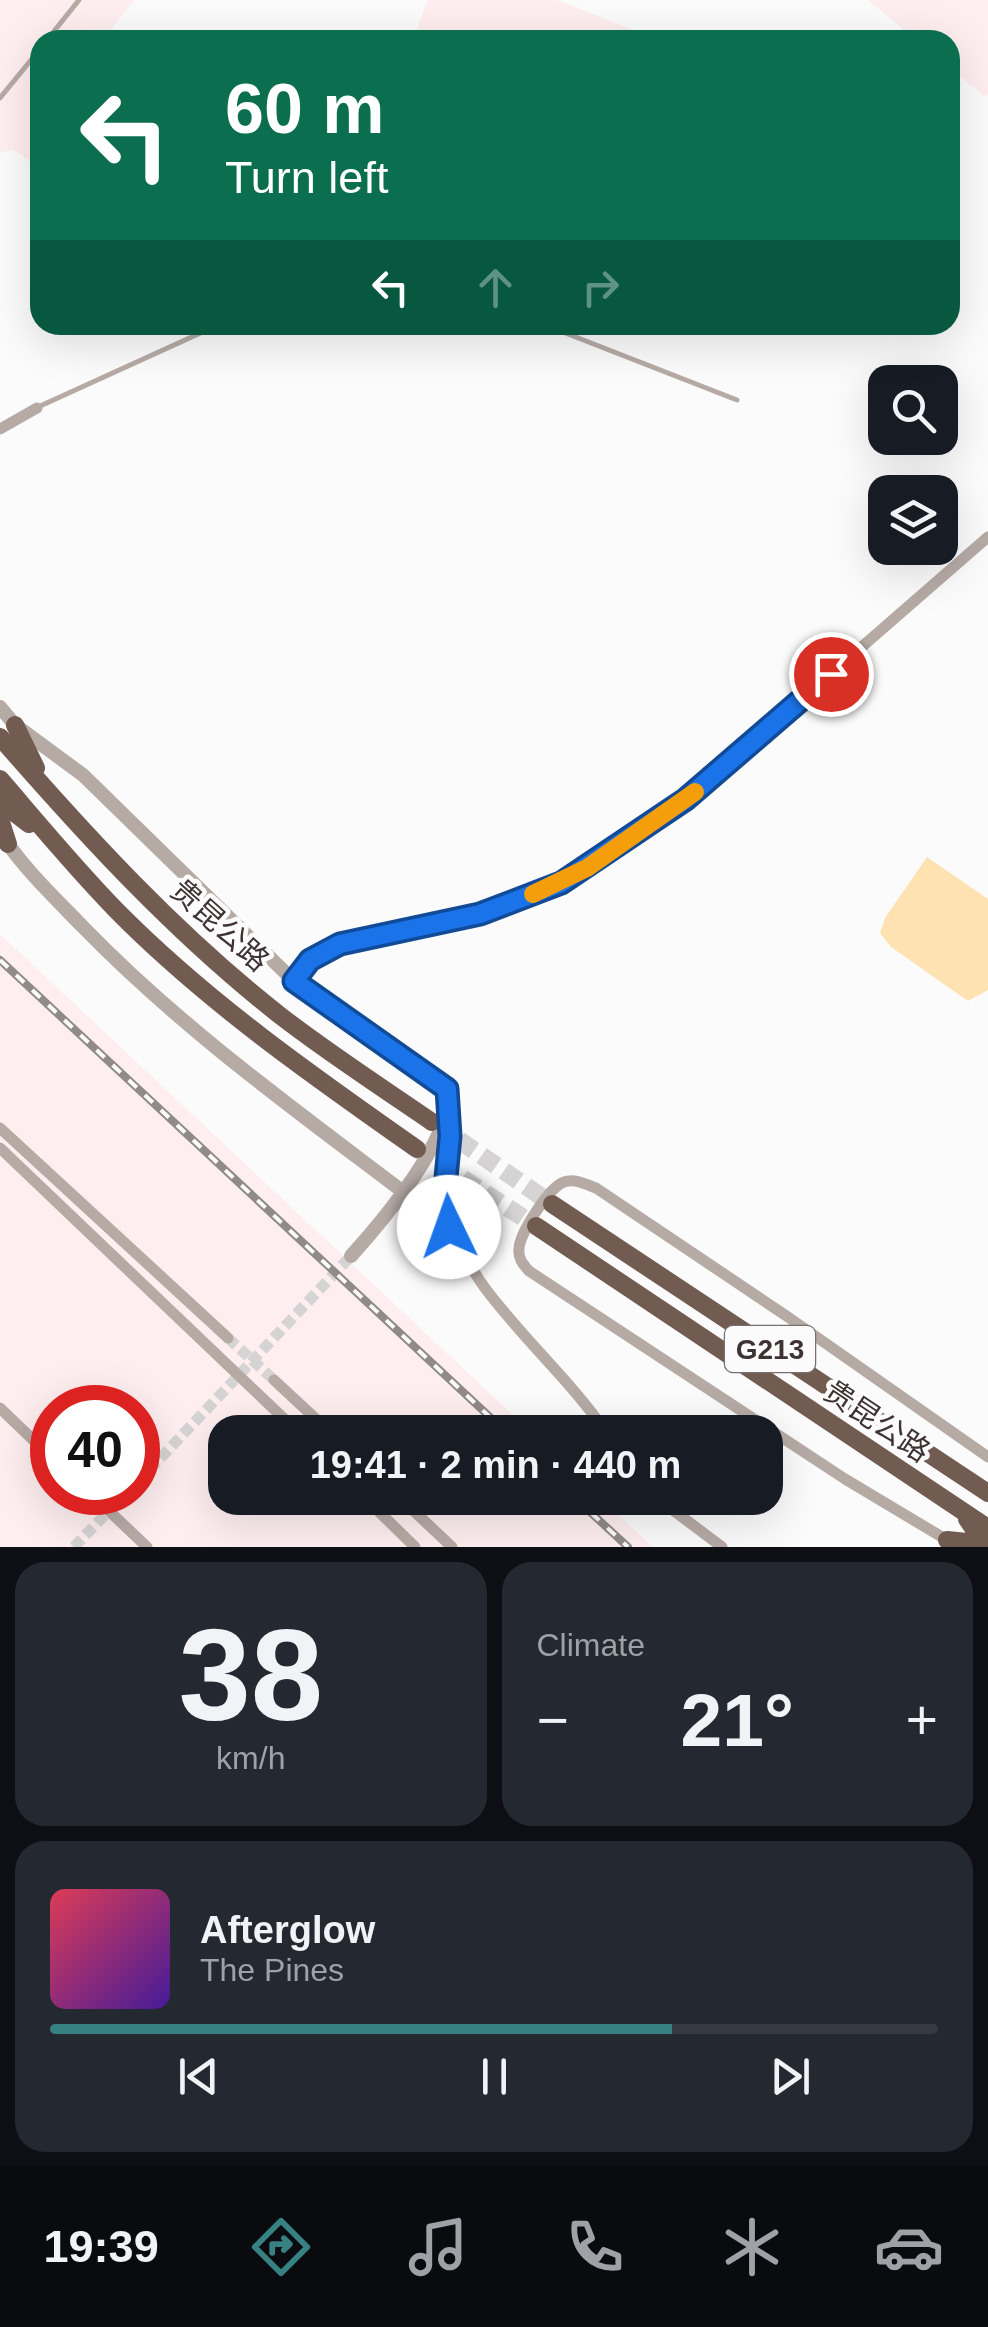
<!DOCTYPE html>
<meta charset="utf-8">
<style>
body{margin:0;font-family:Helvetica,"Noto Sans SC",sans-serif;background:#242831;color:#f1f3f6;height:100vh;display:flex;flex-direction:column;font-size:38px;white-space:nowrap}
*{box-sizing:border-box;margin:0}
p{font-size:32px;color:#9ea1a6}
.icon{flex:none;width:55px;height:55px;fill:none;stroke:currentColor;stroke-width:2;stroke-linecap:round;stroke-linejoin:round}
.map{position:relative;height:1547px;overflow:hidden}
.details{display:flex;flex-direction:column;gap:15px;padding:15px;background:#0d0f14;flex:1}
.details>*{flex:none}
.hud{position:absolute;left:30px;top:30px;width:930px;height:305px;border-radius:30px;box-shadow:0 10px 40px #0002;background:#0b6e4f;color:#fff;overflow:hidden}
.fabs{position:absolute;left:868px;top:365px;display:grid;gap:20px}
.fabs a{display:grid;place-items:center;width:90px;height:90px;border-radius:20px;background:#171b24;box-shadow:0 10px 40px #0002;font-size:50px}
.speed{position:absolute;left:30px;top:1385px;display:flex;gap:20px;font-size:50px;font-weight:700;text-align:center}
.speed>*{display:grid;place-content:center;width:130px;height:130px;border-radius:50%;background:#171b24;box-shadow:0 10px 40px #0002;line-height:1}
.speed .limit{border:15px solid #d22;background:#fff;color:#111}
.pin{position:absolute;display:grid;place-items:center;width:85px;height:85px;color:#fff;margin:-42px;border:5px solid #fff;border-radius:50%;box-shadow:0 2px 10px #0007}
.me{position:absolute;width:110px;margin:-55px;rotate:357deg;stroke-linejoin:round;filter:drop-shadow(0 0 8px #0008)}
.turn{display:flex;align-items:center;gap:35px;height:210px;padding:0 30px;font-size:45px}
.turn .icon{width:130px;height:130px;stroke-width:2.5}
.turn b{display:block;font-size:70px;line-height:85px}
.lanes{display:flex;align-items:center;height:95px;padding:0 30px;background:#0003;justify-content:center;gap:50px;direction:ltr}
.lanes .off{opacity:.35}
.big{font-size:75px;font-weight:700;line-height:1.1}
.details .card{flex:1;display:flex;flex-direction:column;justify-content:center;gap:15px;min-width:0;padding:0 35px;border-radius:30px;background:#242831}
.details .dial{align-items:center;gap:0}
.dial b{font-size:130px;line-height:1}
.song{display:flex;align-items:center;gap:30px}
.cover{width:120px;height:120px;border-radius:15px;background:linear-gradient(135deg,hsl(350 70% 55%),hsl(260 70% 35%))}
.played{height:10px;border-radius:5px;background:linear-gradient(90deg,#388182 70%,#363941 70%)}
.keys{display:flex;justify-content:space-around;direction:ltr}
.heat{display:flex;justify-content:space-between;align-items:center;font-size:55px;direction:ltr}
.details .tiles{flex:1;display:grid;gap:15px;grid-template-columns:1fr 1fr}
.card:last-child{grid-column:span 2}
.trip{position:absolute;left:208px;top:1415px;width:575px;height:100px;border-radius:30px;background:#171b24;box-shadow:0 10px 40px #0002;font-weight:700;line-height:100px;text-align:center}
.dock{display:flex;height:160px;justify-content:space-around;align-items:center;background:#090b0e;color:#9ea1a6}
.dock .icon{width:70px;height:70px}
.dock .active{color:#388182}
.dock b{font-size:45px;color:#f1f3f6}
.map>svg:first-child{display:block}
</style>
<div class="map">
<svg width="988" height="1547" viewBox="0 0 988 1547">
<rect width="100%" height="100%" fill="#fbfbfb"/>
<g fill="#feeef0" fill-rule="evenodd">
<polygon points="0,0 134,0 103,40 40,40 40,167 13,150 0,153"/>
<polygon points="428,0 558,0 633,30 628,40 413,40"/>
<polygon points="868,0 988,0 988,94 985,97 950,68 950,40 916,40"/>
<path d="M0,934l531,498h-306v66h375l53,49h-653zM52,1408h86v84h-86z"/>
</g>
<polygon fill="#fee2b2" points="927,857 988,899 988,990 968,1001 891,947 880,933 885,918"/>
<g fill="none" stroke-linecap="round" stroke-linejoin="round">
<g stroke="#d5d3d3" stroke-width="11" stroke-dasharray="11 5.5" stroke-linecap="butt">
<polyline points="228,1338 274,1380"/>
<polyline points="138,1482 351,1256"/>
<polyline points="74,1547 127,1492"/>
</g>
<g stroke="#d5d3d3" stroke-width="18" stroke-dasharray="18 9" stroke-linecap="butt">
<polyline points="437,1125 552,1204"/>
<polyline points="417,1149 536,1226"/>
</g>
<g stroke="#b6aaa5" stroke-width="5">
<polyline points="47,40 79,0"/>
<polyline points="0,98 40,49"/>
<polyline points="545,325 737,400"/>
<polyline points="38,407 218,325"/>
</g>
<g stroke="#b6aaa5" stroke-width="11">
<polyline points="0,429 37,408"/>
<polyline points="294,981 310,961 340,944 479,914 561,883 587,868 687,799 988,537"/>
<polyline points="0,1128 228,1338"/>
<polyline points="0,1148 298,1432"/>
<path d="M449,1227c11,20 22,42 36,61 38,51 85,92 121,144"/>
<polyline points="274,1380 330,1432"/>
<polyline points="0,1408 52,1458"/>
<polyline points="89,1492 147,1547"/>
<polyline points="365,1498 415,1547"/>
<polyline points="400,1498 452,1547"/>
<polyline points="657,1498 722,1547"/>
<path d="M947,1540l-102,-61 -316,-208c-6,-7 -11,-12 -10,-22 0,-15 30,-62 45,-67 11,-4 21,2 32,6l192,129 200,140"/>
</g>
<g stroke="#b6aaa5" stroke-width="14">
<path d="M0,707l15,18 68,50 217,212 147,102c10,45 -67,135 -96,167"/>
<path d="M3,837c23,34 53,62 81,91 110,113 240,202 365,299"/>
<polyline points="447,1115 450,1136 445,1188 449,1227"/>
</g>
<g stroke="#725c52" stroke-width="18">
<polyline points="15,725 36,768"/>
<path d="M0,737c87,100 177,198 282,280 48,37 99,70 150,105"/>
<path d="M0,779c38,44 76,90 117,132 90,91 196,165 300,238"/>
<polyline points="0,802 29,824"/>
<polyline points="0,819 8,844"/>
<polyline points="552,1204 988,1493"/>
<polyline points="536,1226 988,1528"/>
<polyline points="967,1519 986,1547"/>
<polyline points="947,1540 988,1544"/>
</g>
<g stroke="#918a8b" stroke-width="8">
<g id="rail">
<polyline points="0,960 506,1432"/>
<polyline points="575,1498 628,1547"/>
</g>
</g>
<use href="#rail" stroke="#fbfbfb" stroke-width="4" stroke-dasharray="11" stroke-linecap="butt"/>
</g>
<g fill="none" stroke-linecap="round" stroke-linejoin="round">
<g stroke="#114b97" stroke-width="25">
<polyline id="route" points="449,1227 445,1188 450,1136 447,1089 294,981 310,960 340,944 480,914 561,883 686,799 831,674"/>
</g>
<use href="#route" stroke="#1a73e8" stroke-width="18"/>
<polyline stroke="#f59e0b" stroke-width="18" points="533,894 587,868 695,792"/>
</g>
<g text-anchor="middle" dominant-baseline="central" stroke-width="9" stroke-linejoin="round" paint-order="stroke">
<rect fill="#fbfbfb" stroke="#776e6f" stroke-width="2.5" x="725" y="1326" width="90" height="46" rx="8"/>
<g font-size="28" font-weight="bold" fill="#3e3233">
<text x="770" y="1349">G213</text>
</g>
<g font-size="30" fill="#3e3233" stroke="#fbfbfb">
<text transform="translate(220 925) rotate(42)">贵昆公路</text>
<text transform="translate(877 1421) rotate(34)">贵昆公路</text>
</g>
</g>
</svg>
<div class="fabs">
<a><svg class="icon" aria-label="search" viewBox="0 0 24 24"><circle cx="10" cy="10" r="6"/><path d="M15 15l6 6"/></svg></a>
<a><svg class="icon" aria-label="layers" viewBox="0 0 24 24"><path d="M12 4l9 5-9 5-9-5zM3 14l9 5 9-5"/></svg></a>
</div>
<div class="speed"><div class="limit">40</div></div>
<div class="pin" style="left:831px;top:674px;background:#d93025"><svg class="icon" aria-label="arrive" viewBox="0 0 24 24"><path d="M6 21V4h12l-3 4 3 4H6"/></svg></div>
<svg class="me" style="left:449px;top:1227px" viewBox="-20 -20 40 40"><circle r="19" fill="#fff"/><path d="M0-13L10 11 0 6-10 11z" fill="#1a73e8"/></svg>
<div class="trip">19:41 · 2 min · 440 m</div>
<div class="hud">
<div class="turn"><svg class="icon" aria-label="left" viewBox="0 0 24 24"><path d="M17 20v-9H6M10 6l-5 5 5 5"/></svg><div><b>60 m</b>Turn left</div></div>
<div class="lanes"><svg class="icon" aria-label="left" viewBox="0 0 24 24"><path d="M17 20v-9H6M10 6l-5 5 5 5"/></svg><svg class="icon off" aria-label="ahead" viewBox="0 0 24 24"><path d="M12 20V5M6 11l6-6 6 6"/></svg><svg class="icon off" aria-label="right" viewBox="0 0 24 24"><path d="M7 20v-9h11M14 6l5 5-5 5"/></svg></div>
</div>
</div>
<section class="details">
<div class="tiles">
<div class="card dial"><b>38</b><p>km/h</p></div>
<div class="card"><p>Climate</p>
<div class="heat"><a>−</a><b class="big">21°</b><a>+</a></div>
</div>
<div class="card">
<div class="song"><i class="cover"></i><div><b>Afterglow</b><p>The Pines</p></div></div>
<div class="played"></div>
<div class="keys"><svg class="icon" aria-label="previous" viewBox="0 0 24 24"><path d="M18 5L8 12l10 7zM5 5v14"/></svg><svg class="icon" aria-label="pause" viewBox="0 0 24 24"><path d="M8 5v14M16 5v14"/></svg><svg class="icon" aria-label="next" viewBox="0 0 24 24"><path d="M6 5l10 7-10 7zM19 5v14"/></svg></div>
</div>
</div>
</section>
<nav class="dock">
<b>19:39</b>
<svg class="icon active" aria-label="directions" viewBox="0 0 24 24"><path d="M12 3l9 9-9 9-9-9zM9 14v-3h6M13 9l2 2-2 2"/></svg>
<svg class="icon" aria-label="music" viewBox="0 0 24 24"><path d="M9 18V5l10-2v13"/><circle cx="6" cy="18" r="3"/><circle cx="16" cy="16" r="3"/></svg>
<svg class="icon" aria-label="phone" viewBox="0 0 24 24"><path d="M5 4h4l2 5-3 2q2 4 5 5l2-3 5 2v4C11 20 4 13 5 4z"/></svg>
<svg class="icon" aria-label="climate" viewBox="0 0 24 24"><path d="M12 3v18M4 7l16 10M4 17L20 7"/></svg>
<svg class="icon" aria-label="car" viewBox="0 0 24 24"><path d="M5 17H2v-5l4-1 3-4h7l3 4 3 1v5h-3M9 17h6M6 11h13"/><circle cx="7" cy="17" r="2"/><circle cx="17" cy="17" r="2"/></svg>
</nav>
